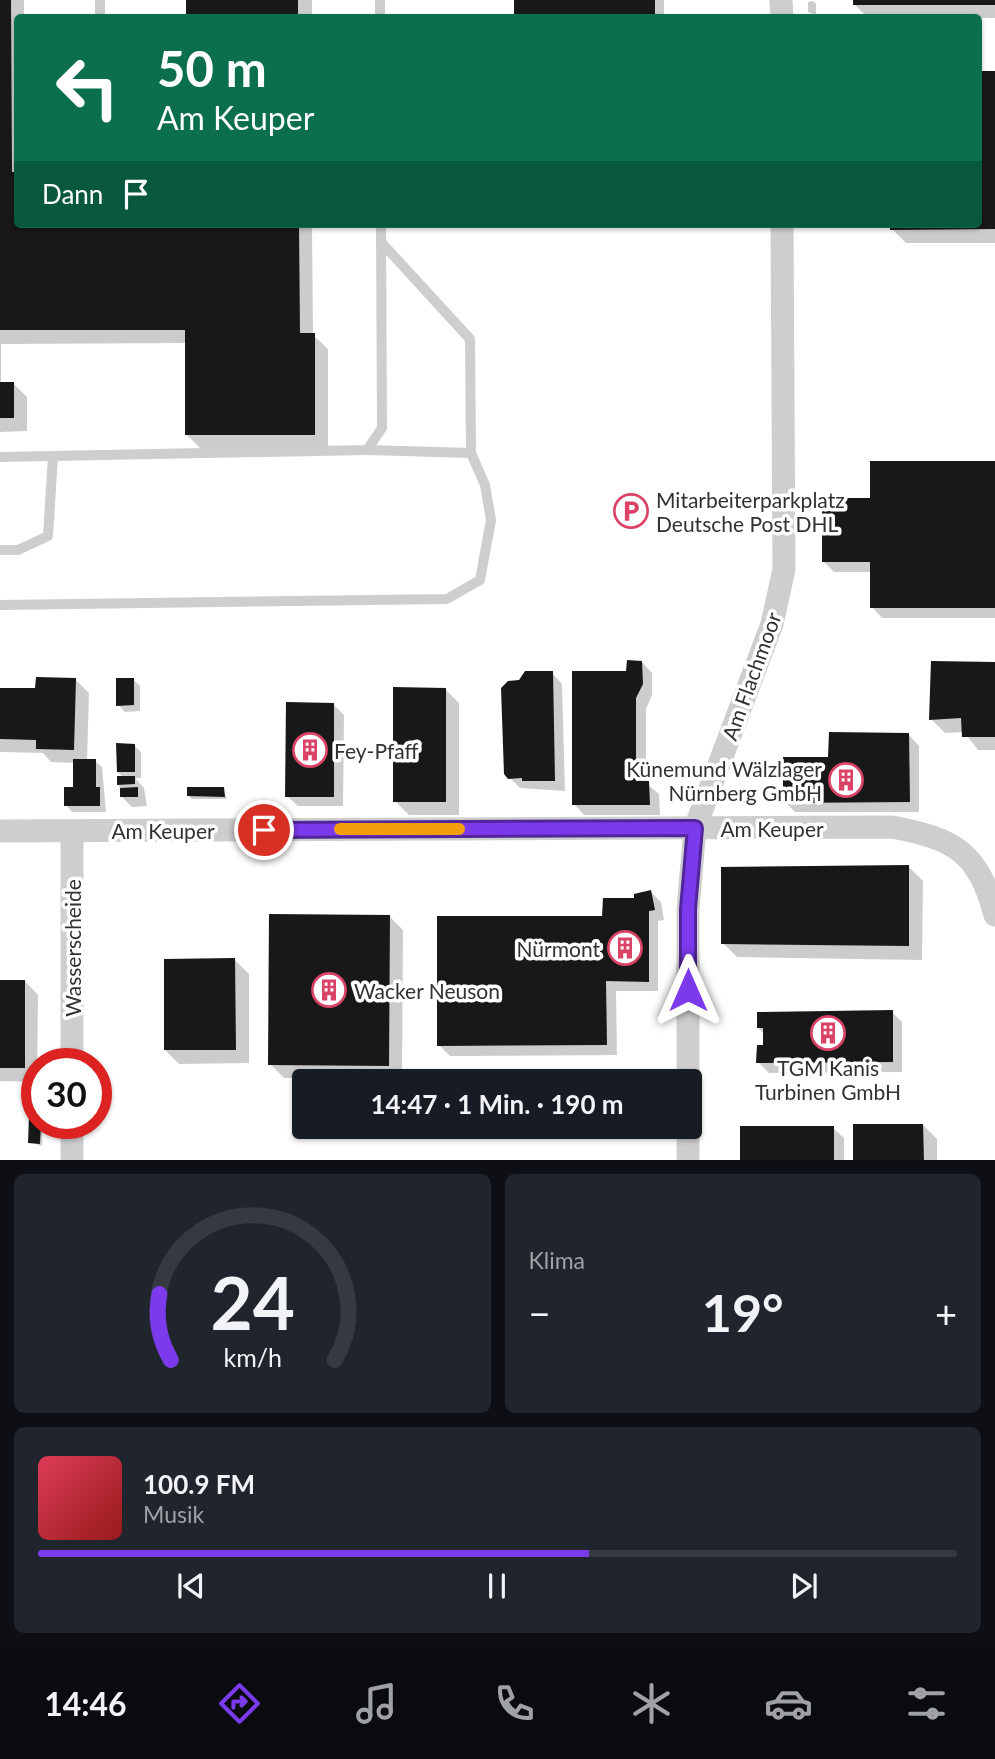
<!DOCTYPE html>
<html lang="de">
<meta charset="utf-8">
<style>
body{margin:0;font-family:Lato,sans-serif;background:#20242c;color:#f1f3f6;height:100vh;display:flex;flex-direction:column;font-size:26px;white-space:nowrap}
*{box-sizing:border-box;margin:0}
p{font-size:23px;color:#9ea1a6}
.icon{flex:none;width:38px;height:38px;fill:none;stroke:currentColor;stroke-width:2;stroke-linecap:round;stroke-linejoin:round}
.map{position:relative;height:1160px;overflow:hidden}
.drawer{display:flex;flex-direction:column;gap:14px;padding:14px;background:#0d0f14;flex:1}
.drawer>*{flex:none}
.hud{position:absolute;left:14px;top:14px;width:968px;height:214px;border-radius:7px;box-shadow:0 2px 5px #0004;background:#0b6e4f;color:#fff;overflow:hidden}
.speed{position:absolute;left:21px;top:1048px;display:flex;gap:14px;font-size:35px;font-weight:700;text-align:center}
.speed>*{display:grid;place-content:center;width:91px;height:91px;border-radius:50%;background:#171b24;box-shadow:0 2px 5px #0004;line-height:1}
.speed .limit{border:10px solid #d22;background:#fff;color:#111}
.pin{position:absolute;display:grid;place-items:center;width:60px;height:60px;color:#fff;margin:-30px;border:4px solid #fff;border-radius:50%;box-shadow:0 2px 7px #0007}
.me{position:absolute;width:77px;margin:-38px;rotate:0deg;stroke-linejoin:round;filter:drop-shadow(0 0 5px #0008)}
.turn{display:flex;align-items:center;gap:24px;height:147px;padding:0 28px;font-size:32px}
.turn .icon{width:91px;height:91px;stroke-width:2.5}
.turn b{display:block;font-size:49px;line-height:60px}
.then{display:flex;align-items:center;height:66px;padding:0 28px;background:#0003;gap:14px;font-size:26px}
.big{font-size:52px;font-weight:700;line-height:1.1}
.drawer .widget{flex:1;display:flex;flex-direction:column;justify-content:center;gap:10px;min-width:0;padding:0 24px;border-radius:10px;background:#20242c}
.drawer .dial{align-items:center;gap:0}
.dial svg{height:182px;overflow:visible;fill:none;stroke:#363941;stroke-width:7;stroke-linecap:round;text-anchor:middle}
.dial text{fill:#f1f3f6;stroke:none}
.song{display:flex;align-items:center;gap:21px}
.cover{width:84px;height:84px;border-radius:10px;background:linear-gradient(135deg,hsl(350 70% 55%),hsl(0 70% 35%))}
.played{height:7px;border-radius:4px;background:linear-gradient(90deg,#7c3aed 60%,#363941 60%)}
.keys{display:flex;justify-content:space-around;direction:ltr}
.heat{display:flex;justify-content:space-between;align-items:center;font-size:38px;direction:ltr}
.drawer .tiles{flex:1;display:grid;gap:14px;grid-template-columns:1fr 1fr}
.widget:last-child{grid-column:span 2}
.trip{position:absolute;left:292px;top:1069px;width:410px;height:70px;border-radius:7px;background:#171b24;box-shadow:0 2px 5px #0004;font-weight:700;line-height:70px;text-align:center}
.menu{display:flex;height:112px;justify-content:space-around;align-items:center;background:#090b0e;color:#9ea1a6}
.menu .icon{width:49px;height:49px}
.menu .on{color:#7c3aed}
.menu b{font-size:32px;color:#f1f3f6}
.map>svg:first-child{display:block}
</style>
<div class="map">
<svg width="995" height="1161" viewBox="0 0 995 1161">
<rect width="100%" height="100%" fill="#fff"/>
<g fill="#0003">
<polygon points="0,0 24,0 24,18 18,18 18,224 312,224 313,335 328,349 328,448 201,449 187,435 187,343 1,344 1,383 13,383 27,397 27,431 0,432"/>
<rect x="188" y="0" width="124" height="18"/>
<rect x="515" y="0" width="149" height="18"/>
<polygon points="855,0 995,0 995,18 868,18 855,5"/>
<polygon points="813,1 816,4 816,15 808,12 808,2"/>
<polygon points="995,73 995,243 906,243 892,229 892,224 978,224"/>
<polygon points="995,462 995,618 882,618 872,607 872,572 834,572 824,562 872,500"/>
<polygon points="642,662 652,673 652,695 646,709 646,783 659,794 660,815 584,815 574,804 627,673"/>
<polygon points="995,664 995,750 978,750 964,732 945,733 931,719"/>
<polygon points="552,673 562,684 565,791 520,788 506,774"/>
<polygon points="75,679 89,693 87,761 95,761 102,767 106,812 72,812 66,805 75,789 75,763 51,762 43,753 0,752 0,689 37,690"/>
<polygon points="133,679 140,686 140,711 125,712 118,705"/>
<polygon points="445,689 459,703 459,815 409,815 395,801"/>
<polygon points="333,704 344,715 343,806 298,806 287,796"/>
<polygon points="909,735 919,746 919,812 795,812 785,802 830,759"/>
<polygon points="134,745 141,752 141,778 135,778 144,788 147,806 132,807 121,796 119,785 124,778 118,772"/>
<polygon points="223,789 227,799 192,799 189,796"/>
<polygon points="909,867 923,881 922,960 737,957 723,943"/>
<polygon points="651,892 661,902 664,920 658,921 658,991 616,991 617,1055 450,1056 439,1045 604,918"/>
<polygon points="389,916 403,930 402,1079 284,1078 270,1064"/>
<polygon points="235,960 249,974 249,1063 179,1064 165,1050"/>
<polygon points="0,981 25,981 38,995 37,1082 0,1081"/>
<polygon points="892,1012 902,1022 902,1072 769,1073 758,1062 765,1047 765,1034 758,1028"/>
<polygon points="37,1124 43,1124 42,1146 30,1142"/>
<polygon points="923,1125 937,1139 937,1161 855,1161"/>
<polygon points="833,1128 844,1138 844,1161 741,1161"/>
</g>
<g fill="#181818">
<polygon points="0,0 11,0 12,172 18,172 18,224 299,224 300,333 315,333 315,435 185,435 185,330 0,330"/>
<rect x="186" y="0" width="112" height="18"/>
<rect x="514" y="0" width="141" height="18"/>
<rect x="853" y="0" width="142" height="5"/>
<polygon points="978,71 995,71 995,229 890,230 890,224 978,224"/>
<rect x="0" y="382" width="14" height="36"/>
<polygon points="870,461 995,461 995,608 870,608 870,562 822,562 822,498 870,498"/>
<polygon points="627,660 642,661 643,684 636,698 636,781 649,781 650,805 572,805 572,671 626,671"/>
<polygon points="931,661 995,662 995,737 962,737 961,718 929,720"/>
<polygon points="525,671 553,671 555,781 522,781 522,778 508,779 504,774 501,688 508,681 519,680"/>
<polygon points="36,677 76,678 74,750 36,749 36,740 0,739 0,688 35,688"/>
<polygon points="116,678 134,678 134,705 116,706"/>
<polygon points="393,687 446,688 446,802 393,802"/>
<polygon points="286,702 334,703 334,797 285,797"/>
<polygon points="829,732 909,733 910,802 783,803 783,757 828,757"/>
<polygon points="116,743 135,744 135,772 117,772"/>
<polygon points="73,759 96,759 96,787 100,787 100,806 64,806 64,787 73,787"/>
<polygon points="117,776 135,776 135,784 117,785"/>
<polygon points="138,787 138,797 120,797 120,788"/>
<polygon points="187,787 224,787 225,797 187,796"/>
<polygon points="909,865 909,946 721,944 721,867"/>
<polygon points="651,890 655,910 649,911 649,982 606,981 607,1045 437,1046 437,916 602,916 603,898 634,898 634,894"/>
<polygon points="269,914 390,915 389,1066 268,1065"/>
<polygon points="235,958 236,1050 164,1050 164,959"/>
<rect x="0" y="980" width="25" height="88"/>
<polygon points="893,1010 893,1062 756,1063 757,1045 763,1045 763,1028 757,1028 757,1012"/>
<polygon points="29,1116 37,1117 37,1124 41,1124 40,1144 28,1143"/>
<polygon points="853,1124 923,1124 924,1161 853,1161"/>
<rect x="740" y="1126" width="94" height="35"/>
</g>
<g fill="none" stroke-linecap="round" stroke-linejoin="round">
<g stroke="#cecece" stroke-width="10">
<polyline points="100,0 100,18"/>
<polyline points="380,0 380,18"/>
<polyline points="367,450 471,453"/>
<polyline points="0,457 367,450 382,428 381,224"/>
<polyline points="0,550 18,550 48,536 53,456"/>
<polyline points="0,605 447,599 480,580 491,520 485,485 471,453 470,339 381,242"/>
</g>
<g stroke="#cecece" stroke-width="23">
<polyline points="781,0 782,18"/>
<path d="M0,831l892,-4c63,12 86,25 103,88"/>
<polyline points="72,832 72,1064"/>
<polyline points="688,1082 688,909 695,828 772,624 784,569 782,224"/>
<polyline points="72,1124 72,1161"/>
<polyline points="688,1127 688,1161"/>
</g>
</g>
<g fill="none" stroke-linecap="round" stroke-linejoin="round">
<g stroke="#51269a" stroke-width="18">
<polyline id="route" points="264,830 695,828 688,909 688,990"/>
</g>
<use href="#route" stroke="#7c3aed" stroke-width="12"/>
<polyline stroke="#f59e0b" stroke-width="12" points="340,829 459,829"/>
</g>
<defs>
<g id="parking-ring" transform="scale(1.75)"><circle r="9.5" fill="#fff" stroke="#da4266" stroke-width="1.5"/><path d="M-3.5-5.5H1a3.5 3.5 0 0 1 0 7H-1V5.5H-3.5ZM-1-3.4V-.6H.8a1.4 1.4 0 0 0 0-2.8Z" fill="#da4266"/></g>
<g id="building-ring" transform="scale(1.75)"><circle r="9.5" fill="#fff" stroke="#da4266" stroke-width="1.5"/><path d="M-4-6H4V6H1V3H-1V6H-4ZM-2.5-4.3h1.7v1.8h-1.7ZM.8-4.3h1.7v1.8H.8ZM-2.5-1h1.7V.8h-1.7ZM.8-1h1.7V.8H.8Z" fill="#da4266"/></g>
</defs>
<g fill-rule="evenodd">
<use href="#parking-ring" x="631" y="511"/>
<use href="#building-ring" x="310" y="750"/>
<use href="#building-ring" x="846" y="780"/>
<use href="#building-ring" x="625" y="948"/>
<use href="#building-ring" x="329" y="990"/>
<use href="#building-ring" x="828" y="1033"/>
</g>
<g text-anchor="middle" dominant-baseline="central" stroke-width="7" stroke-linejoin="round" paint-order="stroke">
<g font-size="21" fill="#313131" stroke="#fff" text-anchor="start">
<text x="656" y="499">Mitarbeiterparkplatz<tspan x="656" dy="24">Deutsche Post DHL</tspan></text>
<text x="334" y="750">Fey-Pfaff</text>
<text x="822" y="768" text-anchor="end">Künemund Wälzlager<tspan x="822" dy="24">Nürnberg GmbH</tspan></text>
<text x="600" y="948" text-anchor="end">Nürmont</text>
<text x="354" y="990">Wacker Neuson</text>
<text x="828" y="1067" text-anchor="middle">TGM Kanis<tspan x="828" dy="24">Turbinen GmbH</tspan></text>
</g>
<g font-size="21" fill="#313131" stroke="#fff">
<text transform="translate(751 676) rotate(-70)">Am Flachmoor</text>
<text x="772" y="828">Am Keuper</text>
<text x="163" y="830">Am Keuper</text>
<text transform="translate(72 948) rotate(-90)">Wasserscheide</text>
</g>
</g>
</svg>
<div class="speed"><div class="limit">30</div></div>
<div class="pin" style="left:264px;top:830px;background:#d93025"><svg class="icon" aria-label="arrive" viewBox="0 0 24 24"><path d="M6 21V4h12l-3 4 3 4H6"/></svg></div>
<svg class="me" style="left:688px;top:990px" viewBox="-20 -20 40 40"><path d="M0-17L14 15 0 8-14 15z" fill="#7c3aed" stroke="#fff" stroke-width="4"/></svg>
<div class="trip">14:47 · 1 Min. · 190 m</div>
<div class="hud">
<div class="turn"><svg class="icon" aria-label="left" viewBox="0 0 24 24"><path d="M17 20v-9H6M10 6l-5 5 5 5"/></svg><div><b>50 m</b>Am Keuper</div></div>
<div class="then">Dann<svg class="icon" aria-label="arrive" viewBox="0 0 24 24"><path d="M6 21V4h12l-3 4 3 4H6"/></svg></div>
</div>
</div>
<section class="drawer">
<div class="tiles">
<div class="widget dial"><svg viewBox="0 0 100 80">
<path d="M14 69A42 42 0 1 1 86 69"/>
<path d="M14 69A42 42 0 0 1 9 40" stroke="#7c3aed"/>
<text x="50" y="56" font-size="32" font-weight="700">24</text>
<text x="50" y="72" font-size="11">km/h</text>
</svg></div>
<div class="widget"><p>Klima</p>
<div class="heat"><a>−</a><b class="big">19°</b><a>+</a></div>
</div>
<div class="widget">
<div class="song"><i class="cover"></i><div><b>100.9 FM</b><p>Musik</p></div></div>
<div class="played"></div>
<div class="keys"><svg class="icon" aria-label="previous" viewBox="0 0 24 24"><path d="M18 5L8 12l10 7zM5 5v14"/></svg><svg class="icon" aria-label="pause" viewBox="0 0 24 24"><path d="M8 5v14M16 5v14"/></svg><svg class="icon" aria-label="next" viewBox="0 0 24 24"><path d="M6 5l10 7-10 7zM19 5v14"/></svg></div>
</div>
</div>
</section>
<nav class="menu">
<b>14:46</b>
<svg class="icon on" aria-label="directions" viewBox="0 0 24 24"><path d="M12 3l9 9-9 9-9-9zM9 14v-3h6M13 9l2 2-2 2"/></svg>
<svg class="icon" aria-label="music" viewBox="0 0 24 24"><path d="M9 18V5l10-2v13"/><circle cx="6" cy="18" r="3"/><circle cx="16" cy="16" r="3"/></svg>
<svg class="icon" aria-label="phone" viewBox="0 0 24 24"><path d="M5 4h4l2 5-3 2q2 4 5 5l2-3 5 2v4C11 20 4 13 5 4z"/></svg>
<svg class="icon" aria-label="climate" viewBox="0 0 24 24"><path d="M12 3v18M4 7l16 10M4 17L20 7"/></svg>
<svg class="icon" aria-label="car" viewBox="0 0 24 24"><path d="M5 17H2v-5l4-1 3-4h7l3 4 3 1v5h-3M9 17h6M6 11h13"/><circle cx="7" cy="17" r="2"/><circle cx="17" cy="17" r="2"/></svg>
<svg class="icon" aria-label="filters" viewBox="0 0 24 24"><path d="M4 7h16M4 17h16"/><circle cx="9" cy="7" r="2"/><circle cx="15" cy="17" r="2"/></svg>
</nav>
